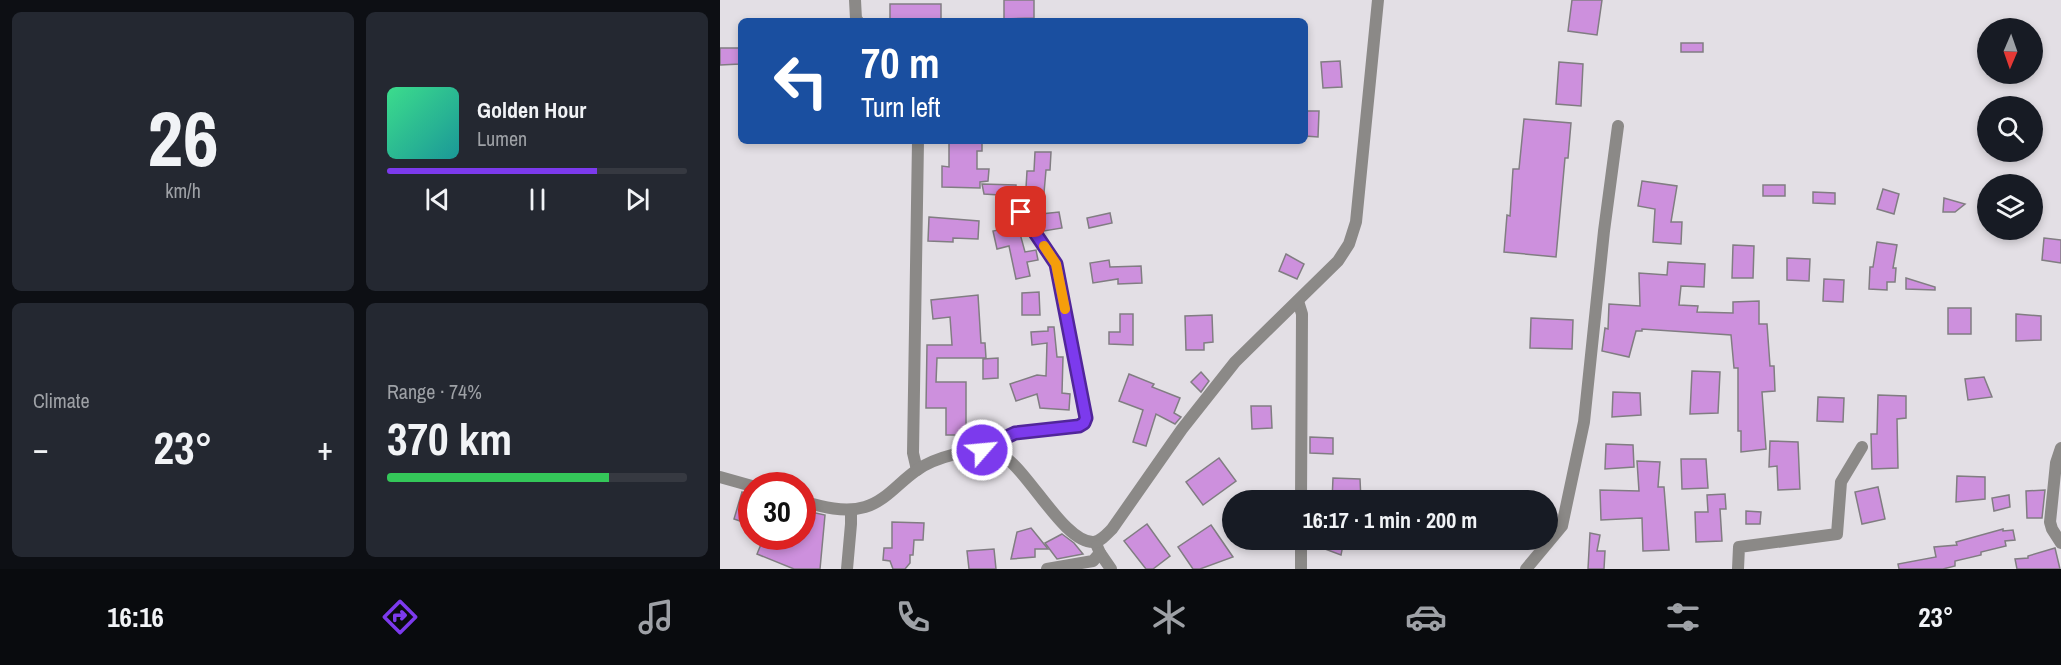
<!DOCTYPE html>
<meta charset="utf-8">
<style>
body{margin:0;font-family:"Archivo Narrow",sans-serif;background:#242831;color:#f1f3f6;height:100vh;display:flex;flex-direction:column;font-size:22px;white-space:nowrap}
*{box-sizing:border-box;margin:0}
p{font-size:20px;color:#9ea1a6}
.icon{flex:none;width:33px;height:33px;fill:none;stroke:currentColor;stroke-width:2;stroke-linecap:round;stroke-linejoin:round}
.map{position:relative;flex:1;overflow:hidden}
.sheet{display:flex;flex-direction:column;gap:12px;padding:12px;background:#0d0f14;width:720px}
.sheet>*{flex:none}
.hud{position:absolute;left:18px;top:18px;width:570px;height:126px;border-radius:9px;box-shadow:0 3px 9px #0003;background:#1a4fa0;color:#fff;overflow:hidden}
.needle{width:39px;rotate:182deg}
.fabs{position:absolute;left:1257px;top:18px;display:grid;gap:12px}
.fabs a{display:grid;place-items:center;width:66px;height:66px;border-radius:50%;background:#171b24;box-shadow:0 3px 9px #0003;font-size:30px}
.speed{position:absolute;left:18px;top:472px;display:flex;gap:12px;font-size:30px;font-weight:700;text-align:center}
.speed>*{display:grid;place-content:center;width:78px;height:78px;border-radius:50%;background:#171b24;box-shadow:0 3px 9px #0003;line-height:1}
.speed .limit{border:9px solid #d22;background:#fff;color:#111}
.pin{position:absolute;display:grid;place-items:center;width:51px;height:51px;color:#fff;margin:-26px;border-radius:12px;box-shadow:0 3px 9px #0006}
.me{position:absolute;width:66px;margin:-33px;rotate:63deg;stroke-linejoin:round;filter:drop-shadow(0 0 4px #0008)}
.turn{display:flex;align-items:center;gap:21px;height:126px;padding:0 24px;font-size:27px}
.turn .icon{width:78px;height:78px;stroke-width:2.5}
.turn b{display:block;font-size:42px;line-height:51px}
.big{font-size:45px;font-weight:700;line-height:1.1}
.sheet .tile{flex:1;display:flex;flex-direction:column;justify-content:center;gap:9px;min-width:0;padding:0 21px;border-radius:9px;background:#242831}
.sheet .dial{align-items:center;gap:0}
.dial b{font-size:78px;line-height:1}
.song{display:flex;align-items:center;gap:18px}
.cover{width:72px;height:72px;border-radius:9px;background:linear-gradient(135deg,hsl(150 70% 55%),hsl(180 70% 35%))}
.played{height:6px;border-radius:3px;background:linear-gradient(90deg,#7c3aed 70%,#363941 70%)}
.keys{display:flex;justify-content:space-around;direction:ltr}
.heat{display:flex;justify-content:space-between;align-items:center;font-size:33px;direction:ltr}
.charge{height:9px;border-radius:4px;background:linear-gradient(90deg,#34c759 74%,#363941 0)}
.sheet .tiles{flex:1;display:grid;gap:12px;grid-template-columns:repeat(2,1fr)}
.trip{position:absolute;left:502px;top:490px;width:336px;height:60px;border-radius:30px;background:#171b24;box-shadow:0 3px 9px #0003;font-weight:700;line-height:60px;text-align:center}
.tab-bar{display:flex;height:96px;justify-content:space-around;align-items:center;background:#090b0e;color:#9ea1a6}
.tab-bar .icon{width:42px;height:42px}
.tab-bar .on{color:#7c3aed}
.tab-bar b{font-size:27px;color:#f1f3f6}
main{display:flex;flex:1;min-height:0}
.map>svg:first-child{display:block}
</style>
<main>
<section class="sheet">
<div class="tiles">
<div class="tile dial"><b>26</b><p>km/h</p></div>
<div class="tile">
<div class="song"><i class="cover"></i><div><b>Golden Hour</b><p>Lumen</p></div></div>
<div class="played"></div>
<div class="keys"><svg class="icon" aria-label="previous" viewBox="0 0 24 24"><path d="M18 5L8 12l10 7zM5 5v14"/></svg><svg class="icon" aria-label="pause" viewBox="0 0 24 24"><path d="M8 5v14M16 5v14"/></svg><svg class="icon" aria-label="next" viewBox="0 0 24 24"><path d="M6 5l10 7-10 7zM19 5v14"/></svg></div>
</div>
<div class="tile"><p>Climate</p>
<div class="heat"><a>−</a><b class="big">23°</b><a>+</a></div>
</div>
<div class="tile"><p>Range · 74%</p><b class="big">370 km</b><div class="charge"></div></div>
</div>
</section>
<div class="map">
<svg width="1341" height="569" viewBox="0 0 1341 569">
<rect width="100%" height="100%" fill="#e3dfe5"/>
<g fill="#cd90dd" stroke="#817d82" stroke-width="1.5">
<polygon points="284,0 314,0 314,18 284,19"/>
<polygon points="852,0 882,0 877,35 848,31"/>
<rect x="170" y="4" width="51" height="17"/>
<rect x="961" y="43" width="22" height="9"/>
<polygon points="0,48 19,48 20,64 0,65"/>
<polygon points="620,61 622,87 603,88 601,62"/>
<polygon points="839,62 863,64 861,106 836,104"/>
<polygon points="585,111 599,111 598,137 585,136"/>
<polygon points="804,119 851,123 848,158 845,158 836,257 784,252 787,215 790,216 793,169 799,169"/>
<polygon points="239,141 262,141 262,151 257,151 257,169 269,169 268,181 260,182 260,188 222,187 222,166 229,167 229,143 239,143"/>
<polygon points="315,152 331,152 330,170 326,170 323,204 315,204 315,188 306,188 307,171 314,171"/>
<polygon points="922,181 957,186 951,222 962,222 961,244 933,242 935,209 918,206"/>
<polygon points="262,184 296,185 296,203 279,203 279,195 264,194"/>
<rect x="1043" y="185" width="22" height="11"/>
<polygon points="1163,189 1179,194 1174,214 1157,209"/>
<polygon points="1093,192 1115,193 1115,204 1093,203"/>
<polygon points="1224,198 1245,204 1235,212 1223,212"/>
<polygon points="339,212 342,228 324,231 321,214"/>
<polygon points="390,213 392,223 369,228 367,218"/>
<polygon points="209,217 259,221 258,239 233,238 233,242 208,241"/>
<polygon points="296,219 305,252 316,250 318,260 307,262 310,276 296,279 289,246 277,249 273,231 284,229 283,222"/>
<polygon points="1324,238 1341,240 1341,263 1322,260"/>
<polygon points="1157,242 1177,245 1173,268 1176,268 1175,282 1167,282 1167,290 1149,289 1150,267 1153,267"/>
<polygon points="1013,245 1034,246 1033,278 1012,278"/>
<polygon points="566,254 584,264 577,279 559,271"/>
<polygon points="1067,258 1090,259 1089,281 1067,280"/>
<polygon points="389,260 390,267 421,266 422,283 398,284 398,279 373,283 370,263"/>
<polygon points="948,262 985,264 984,287 961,286 959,305 978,306 977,312 1013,313 1013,302 1039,301 1039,324 1047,324 1050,366 1054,366 1055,391 1042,392 1046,449 1021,452 1021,431 1018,431 1018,368 1014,368 1011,335 922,329 922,331 916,331 909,357 882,351 885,328 888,329 889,304 920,306 919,273 947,275"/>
<polygon points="1186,278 1215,287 1215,290 1186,289"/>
<polygon points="1104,279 1124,280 1123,302 1103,301"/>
<polygon points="319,292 320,315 302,315 302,293"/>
<polygon points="258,295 261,343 265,343 266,358 217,358 216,382 246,382 246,435 226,435 226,408 206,408 207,345 232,345 230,317 213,319 211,300"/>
<rect x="1228" y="308" width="23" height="26"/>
<polygon points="400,314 413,314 413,345 389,344 389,332 400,332"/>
<polygon points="1296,314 1321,316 1321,340 1296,341"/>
<polygon points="492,315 493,342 484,343 484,350 466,350 465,316"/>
<polygon points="811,318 853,320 852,349 810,348"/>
<polygon points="328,327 334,327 337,357 343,357 342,393 350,394 349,410 320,408 317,394 296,401 290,384 317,375 326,376 327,343 312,345 311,332 328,331"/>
<polygon points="278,358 278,378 263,379 263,359"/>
<polygon points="972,371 1000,372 998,413 970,414"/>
<polygon points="481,372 489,381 481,392 471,382"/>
<polygon points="409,374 434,384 432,387 460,398 454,413 461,417 455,424 436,414 426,446 413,442 423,410 399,401"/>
<polygon points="1264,377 1272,397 1248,400 1245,379"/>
<polygon points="893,392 920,393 921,415 892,417"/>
<polygon points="1158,395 1186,396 1186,418 1177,419 1178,468 1152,469 1151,434 1157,434"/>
<polygon points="1098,397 1124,398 1123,422 1097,421"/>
<polygon points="531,406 551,406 552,428 532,429"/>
<polygon points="590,437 613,438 613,454 590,453"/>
<polygon points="1050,441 1078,442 1080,489 1058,490 1057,466 1049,467"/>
<polygon points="886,444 913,445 914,467 885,469"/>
<polygon points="499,458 516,481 483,505 466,482"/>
<polygon points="961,459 986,459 988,488 962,489"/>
<polygon points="917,461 940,462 938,487 944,487 949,550 923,551 922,518 881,520 880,490 919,491"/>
<polygon points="1237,476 1265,477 1265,499 1236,502"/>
<polygon points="613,478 640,479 641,501 612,501"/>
<polygon points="1158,487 1165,519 1142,524 1135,492"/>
<polygon points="1325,490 1322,518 1307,518 1306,491"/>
<polygon points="22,492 32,495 32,525 14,519"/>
<polygon points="1005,494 1006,509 1000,509 1002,541 976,542 975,512 988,512 987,495"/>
<polygon points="1289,495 1290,507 1274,511 1272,498"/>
<polygon points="82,510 105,515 100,569 74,569 37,554 44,537 82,537"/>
<polygon points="1026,511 1041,512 1040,524 1026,524"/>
<polygon points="172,522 204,523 203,540 194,540 193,555 190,555 190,563 185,569 173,569 170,561 163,560 164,548 172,548"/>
<polygon points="427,524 450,556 433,569 426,569 404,541"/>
<polygon points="491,525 513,557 480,569 473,569 458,547"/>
<polygon points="311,528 328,549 315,549 315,557 291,559 297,532"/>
<polygon points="1283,529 1283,531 1293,530 1295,540 1285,541 1286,546 1261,552 1261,555 1235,561 1235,566 1223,569 1179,569 1178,564 1216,557 1214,547 1237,545 1236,542"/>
<polygon points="870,533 880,535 877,551 885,551 884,569 868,569"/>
<polygon points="342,534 354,543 363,554 337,559 325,543"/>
<polygon points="589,540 608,540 623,545 621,555 589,543"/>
<polygon points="1335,548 1340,569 1297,569 1295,559 1308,558 1308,556"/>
<polygon points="274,549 276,569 249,569 247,551"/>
</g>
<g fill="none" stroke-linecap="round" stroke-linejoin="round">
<g stroke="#8b8987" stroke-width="12">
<polyline points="135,0 136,19 138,21"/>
<polyline points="578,301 582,314 581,501"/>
<polyline points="1341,448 1336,463 1330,522 1332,529 1341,543"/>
<polyline points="275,451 280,440 295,433 359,426 364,423 365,418 336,264 301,212"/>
<polyline points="197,470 193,453 198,141"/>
<polyline points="0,477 32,486"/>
<path d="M82,501c20,6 43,12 63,6 21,-6 34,-25 52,-37 17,-12 57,-24 78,-18 28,6 67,92 99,90 7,-1 13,-8 18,-13l70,-100 53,-67 103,-101 11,-17 7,-22 22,-222"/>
<polyline points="377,546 380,553 391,569"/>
<polyline points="127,569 131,524 131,510"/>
<polyline points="327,569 373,561 380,553"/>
<polyline points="581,569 581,540"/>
<polyline points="806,569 842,526 864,422 884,231 898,126"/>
<polyline points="1018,569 1019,547 1117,534 1121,482 1142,447"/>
</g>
</g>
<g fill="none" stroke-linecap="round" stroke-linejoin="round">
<g stroke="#51269a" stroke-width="15">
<polyline id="route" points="262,450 275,452 280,440 295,433 359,426 364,423 366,418 336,264 301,212"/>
</g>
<use href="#route" stroke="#7c3aed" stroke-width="10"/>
<polyline stroke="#f59e0b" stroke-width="10" points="324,246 336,264 345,309"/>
</g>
</svg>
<div class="fabs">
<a><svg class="needle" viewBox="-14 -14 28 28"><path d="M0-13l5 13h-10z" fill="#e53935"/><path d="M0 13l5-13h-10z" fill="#9ea1a6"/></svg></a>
<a><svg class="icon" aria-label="search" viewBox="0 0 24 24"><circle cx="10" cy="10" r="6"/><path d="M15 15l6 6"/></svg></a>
<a><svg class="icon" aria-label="layers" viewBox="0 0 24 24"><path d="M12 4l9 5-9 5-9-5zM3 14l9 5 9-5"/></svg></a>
</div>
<div class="speed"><div class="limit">30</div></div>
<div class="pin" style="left:301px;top:212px;background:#d93025"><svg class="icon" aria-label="arrive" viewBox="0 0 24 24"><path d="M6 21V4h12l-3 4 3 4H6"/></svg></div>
<svg class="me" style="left:262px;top:450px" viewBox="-20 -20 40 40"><circle r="17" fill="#7c3aed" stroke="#fff" stroke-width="3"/><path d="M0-11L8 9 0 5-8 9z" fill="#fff"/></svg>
<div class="trip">16:17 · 1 min · 200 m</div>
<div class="hud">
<div class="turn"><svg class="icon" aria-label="left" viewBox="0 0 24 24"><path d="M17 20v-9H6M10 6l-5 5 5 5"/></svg><div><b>70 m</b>Turn left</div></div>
</div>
</div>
</main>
<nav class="tab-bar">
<b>16:16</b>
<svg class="icon on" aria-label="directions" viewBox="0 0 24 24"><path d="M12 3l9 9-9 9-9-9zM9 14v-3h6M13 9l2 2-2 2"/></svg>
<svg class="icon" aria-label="music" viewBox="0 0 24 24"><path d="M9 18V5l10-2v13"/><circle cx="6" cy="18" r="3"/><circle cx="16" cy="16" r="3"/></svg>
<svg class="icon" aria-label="phone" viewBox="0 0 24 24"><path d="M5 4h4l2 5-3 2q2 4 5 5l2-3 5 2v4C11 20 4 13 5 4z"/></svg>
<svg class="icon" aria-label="climate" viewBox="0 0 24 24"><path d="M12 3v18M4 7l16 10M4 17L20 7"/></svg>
<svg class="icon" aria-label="car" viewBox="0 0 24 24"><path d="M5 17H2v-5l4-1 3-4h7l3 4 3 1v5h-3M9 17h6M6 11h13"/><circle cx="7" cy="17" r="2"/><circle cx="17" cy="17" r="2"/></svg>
<svg class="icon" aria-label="filters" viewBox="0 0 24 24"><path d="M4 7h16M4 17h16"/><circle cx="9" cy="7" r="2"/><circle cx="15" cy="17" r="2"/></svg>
<b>23°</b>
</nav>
